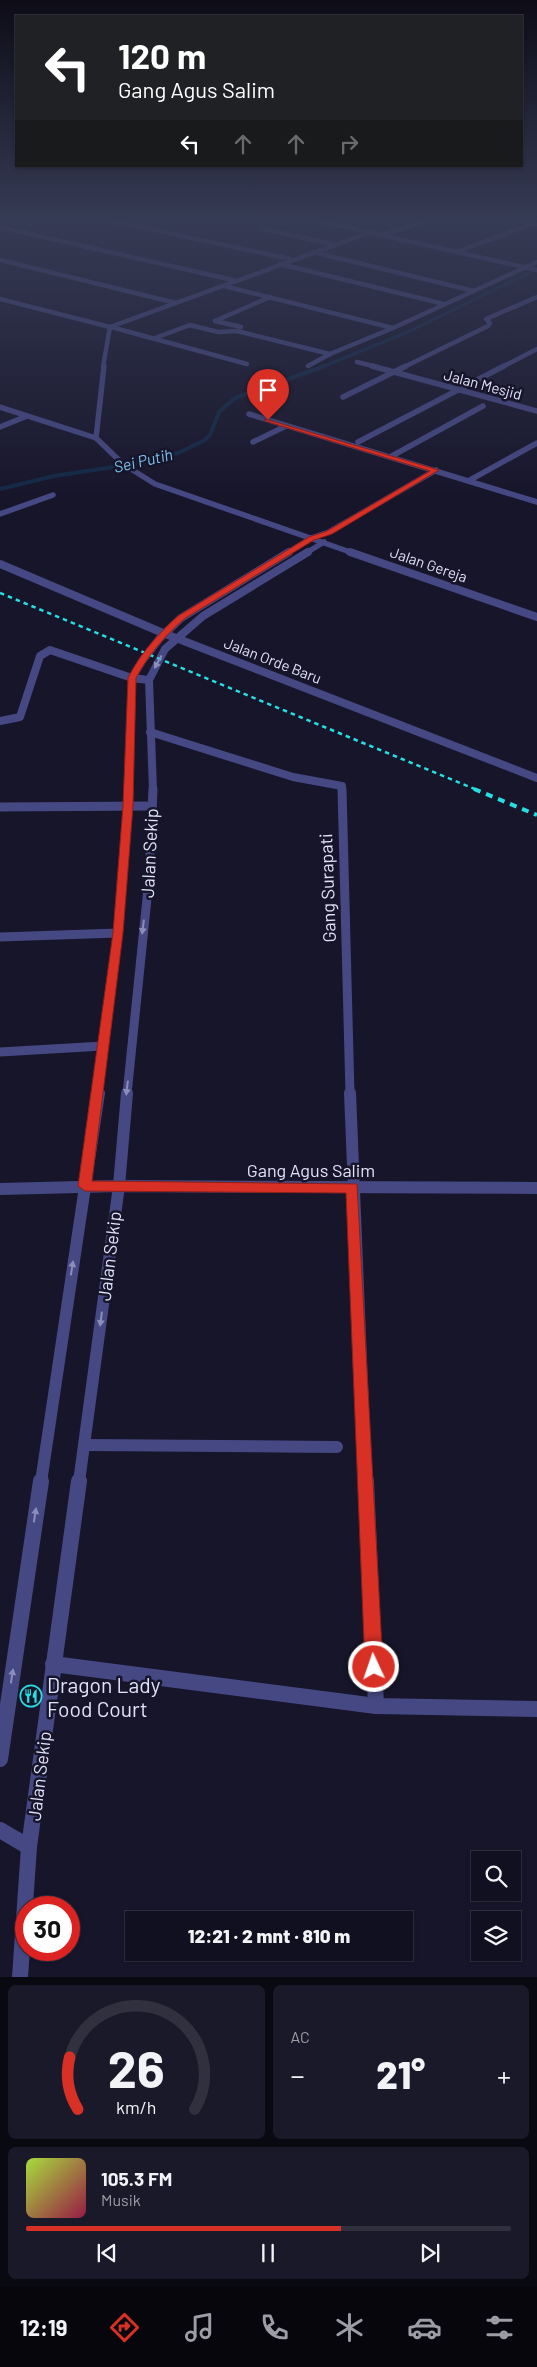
<!DOCTYPE html>
<html lang="id">
<meta charset="utf-8">
<style>
body{margin:0;font-family:Barlow,sans-serif;background:#1a1929;color:#f1f3f6;height:100vh;display:flex;flex-direction:column;font-size:19px;white-space:nowrap}
*{box-sizing:border-box;margin:0}
p{font-size:16px;color:#9c9da5}
.icon{flex:none;width:28px;height:28px;fill:none;stroke:currentColor;stroke-width:2;stroke-linecap:round;stroke-linejoin:round}
.map{position:relative;height:1977px;overflow:hidden}
.details{display:flex;flex-direction:column;gap:8px;padding:8px;background:#090912;flex:1}
.details>*{flex:none}
.top-card{position:absolute;left:15px;top:15px;width:508px;height:152px;border-radius:0px;box-shadow:0 1px 4px #0004,0 0 0 1px #30303e;background:#202124;color:#fff;overflow:hidden}
.buttons{position:absolute;left:471px;top:1851px;display:grid;gap:10px}
.buttons a{display:grid;place-items:center;width:50px;height:50px;border-radius:0px;background:#111020;box-shadow:0 1px 4px #0004,0 0 0 1px #30303e;font-size:25px}
.speed{position:absolute;left:15px;top:1896px;display:flex;gap:10px;font-size:25px;font-weight:700;text-align:center}
.speed>*{display:grid;place-content:center;width:65px;height:65px;border-radius:50%;background:#111020;box-shadow:0 1px 4px #0004,0 0 0 1px #30303e;line-height:1}
.speed .limit{border:8px solid #d22;background:#fff;color:#111}
.pin{position:absolute;display:grid;place-items:center;width:42px;height:42px;color:#fff;margin:-51px -21px;border-radius:50% 50% 50% 0;rotate:-45deg;box-shadow:0 0 5px #0007}
.pin .icon{rotate:45deg}
.me{position:absolute;width:55px;margin:-28px;rotate:357deg;stroke-linejoin:round;filter:drop-shadow(0 0 4px #0008)}
.turn{display:flex;align-items:center;gap:18px;height:105px;padding:0 20px;font-size:22px}
.turn .icon{width:65px;height:65px;stroke-width:2.5}
.turn b{display:block;font-size:35px;line-height:42px}
.lanes{display:flex;align-items:center;height:48px;padding:0 20px;background:#0003;justify-content:center;gap:25px;direction:ltr}
.lanes .off{opacity:.35}
.big{font-size:38px;font-weight:800;line-height:1.1}
.details .card{flex:1;display:flex;flex-direction:column;justify-content:center;gap:8px;min-width:0;padding:0 18px;border-radius:8px;background:#1a1929}
.details .dial{align-items:center;gap:0}
.dial svg{height:130px;overflow:visible;fill:none;stroke:#30303e;stroke-width:7;stroke-linecap:round;text-anchor:middle}
.dial text{fill:#f1f3f6;stroke:none}
.song{display:flex;align-items:center;gap:15px}
.cover{width:60px;height:60px;border-radius:8px;background:linear-gradient(135deg,hsl(80 70% 55%),hsl(340 70% 35%))}
.played{height:5px;border-radius:2px;background:linear-gradient(90deg,#d93025 65%,#30303e 65%)}
.keys{display:flex;justify-content:space-around;direction:ltr}
.heat{display:flex;justify-content:space-between;align-items:center;font-size:28px;direction:ltr}
.details .tiles{flex:1;display:grid;gap:8px;grid-template-columns:1fr 1fr}
.card:last-child{grid-column:span 2}
.trip{position:absolute;left:125px;top:1911px;width:288px;height:50px;border-radius:0px;background:#111020;box-shadow:0 1px 4px #0004,0 0 0 1px #30303e;font-weight:800;line-height:50px;text-align:center}
.tab-bar{display:flex;height:80px;justify-content:space-around;align-items:center;background:#07060d;color:#9c9da5}
.tab-bar .icon{width:35px;height:35px}
.tab-bar .selected{color:#d93025}
.tab-bar b{font-size:22px;color:#f1f3f6}
.map>svg:first-child{display:block}
</style>
<div class="map">
<svg width="537" height="1977" viewBox="0 0 537 1977">
<rect width="100%" height="100%" fill="#17152a"/>
<g fill="none" stroke-linecap="round" stroke-linejoin="round">
<polyline stroke="#132945" stroke-width="3" points="322,367 408,332 537,269"/>
<polyline stroke="#132945" stroke-width="4" points="0,489 54,476 140,463 178,453 205,440 210,435 219,412 235,398 325,366"/>
<g stroke="#464883" stroke-width="4.5">
<polyline points="113,221 290,259"/>
<polyline points="319,221 537,270"/>
<polyline points="0,227 237,281"/>
<polyline points="263,229 333,244"/>
<polyline points="382,235 427,221"/>
<polyline points="313,252 474,291"/>
<polyline points="456,252 532,224"/>
<polyline points="0,260 176,303"/>
<polyline points="280,264 444,304"/>
<polyline points="224,286 393,328"/>
<polyline points="215,321 241,327"/>
<polyline points="215,321 270,297"/>
<polyline points="110,327 371,232"/>
<polyline points="111,327 247,364"/>
<polyline points="155,338 190,325 218,332 237,331 330,354 393,328 537,262"/>
<polyline points="357,362 377,367"/>
<polyline points="308,366 330,354"/>
<polyline points="404,367 488,326 490,323 486,319 537,297"/>
<polyline points="502,367 537,349"/>
</g>
<g stroke="#464883" stroke-width="5.5">
<polyline points="372,366 537,411"/>
<polyline points="343,397 406,366"/>
<polyline points="0,407 96,438"/>
<polyline points="249,414 537,502"/>
<polyline points="0,427 27,416"/>
<polyline points="253,442 286,426"/>
<polyline points="358,442 504,366"/>
<polyline points="390,457 483,406"/>
<polyline points="470,480 537,443"/>
<polyline points="0,514 53,495"/>
<polyline points="311,538 329,532 436,470"/>
</g>
<g stroke="#464883" stroke-width="8">
<polyline points="0,564 163,633 537,778"/>
<polyline points="0,721 20,717 40,656 50,650 132,678 149,680"/>
<polyline points="150,732 293,777 342,786 342,790"/>
</g>
<g stroke="#464883" stroke-width="9">
<polyline points="342,789 350,1094"/>
<polyline points="0,807 152,806"/>
<polyline points="0,937 118,933"/>
<polyline points="0,1052 103,1046"/>
</g>
<g stroke="#464883" stroke-width="12">
<polyline points="350,1093 366,1482"/>
<polyline points="0,1189 119,1186 537,1188"/>
<polyline points="85,1445 337,1447"/>
</g>
<g stroke="#464883" stroke-width="16">
<polyline points="366,1481 376,1706"/>
<polyline points="53,1664 376,1706 537,1709"/>
</g>
<polyline stroke="#464883" stroke-width="4.5" points="0,299 110,327 103,367"/>
<g stroke="#464883" stroke-width="5.5">
<polyline points="104,366 96,438 123,464 155,484 353,553"/>
<polyline points="287,553 311,538"/>
<polyline points="306,553 324,542"/>
</g>
<g stroke="#464883" stroke-width="8">
<polyline points="350,552 537,617"/>
<polyline points="129,790 132,678 142,661 160,638 181,618 289,552"/>
<polyline points="153,790 149,680 165,649 203,616 308,552"/>
</g>
<g stroke="#464883" stroke-width="9">
<polyline points="98,1094 120,910 129,789"/>
<polyline points="127,1094 149,879 153,789"/>
</g>
<g stroke="#464883" stroke-width="12">
<polyline points="41,1482 99,1093"/>
<polyline points="79,1482 119,1186 127,1093"/>
</g>
<g stroke="#464883" stroke-width="16">
<polyline points="0,1759 41,1481"/>
<polyline points="0,1830 29,1847"/>
<polyline points="20,1977 29,1847 79,1481"/>
</g>
<polygon fill="#b776ed" fill-rule="evenodd" points="519,221 537,223 537,227 519,222"/>
<polyline stroke="#25dfe3" stroke-width="2.5" stroke-dasharray="4.5 4" stroke-linecap="butt" points="0,593 477,790"/>
<polyline stroke="#25dfe3" stroke-width="4" stroke-dasharray="7 6" stroke-linecap="butt" points="474,789 537,815"/>
</g>
<defs><path id="oneway-solid" d="M-6-.8H1V-3.2L6.5 0L1 3.2V.8H-6Z" transform="scale(1.25)"/></defs>
<g fill="#8c8db9">
<use href="#oneway-solid" transform="translate(158 662) rotate(119)"/>
<use href="#oneway-solid" transform="translate(143 927) rotate(97)"/>
<use href="#oneway-solid" transform="translate(127 1088) rotate(97)"/>
<use href="#oneway-solid" transform="translate(72 1268) rotate(-81)"/>
<use href="#oneway-solid" transform="translate(101 1319) rotate(97)"/>
<use href="#oneway-solid" transform="translate(35 1515) rotate(-81)"/>
<use href="#oneway-solid" transform="translate(12 1676) rotate(-81)"/>
</g>
<linearGradient id="sky" x2="0" y2="1"><stop stop-color="#0d0c17"/><stop offset="0.44" stop-color="#363b55"/><stop offset="1" stop-color="#363b55" stop-opacity="0"/></linearGradient>
<rect width="537" height="498" fill="url(#sky)"/>
<path fill="#d93025" stroke="#8d1f18" d="M265,419l174,51 -107,64 -18,6 -130,79c-19,17 -36,36 -48,59l-3,128 -10,127 -31,248 265,3 26,483 -3,6 -6,3 -6,-3 -3,-6 -19,-474 -261,-2 -7,-5 35,-253 10,-127 5,-128c12,-24 30,-44 50,-62l131,-79 18,-6 103,-60 -165,-50z"/>
<defs>
<g id="restaurant-ring" transform="scale(1.125)"><circle r="9.5" fill="#17152a" stroke="#25dfe3" stroke-width="1.5"/><path d="M-5-6h1v4h1v-4h1v4h1v-4h1v5L-1.5 .5V6h-2V.5L-5-1ZM5-6V6H3V1.5H1.5Q1.5-4 5-6Z" fill="#25dfe3"/></g>
</defs>
<g fill-rule="evenodd">
<use href="#restaurant-ring" x="31" y="1696"/>
</g>
<g text-anchor="middle" dominant-baseline="central" stroke-width="5" stroke-linejoin="round" paint-order="stroke">
<g font-size="15" fill="#e2e1fb" stroke="#17152a">
<text transform="translate(483 384) rotate(15)">Jalan Mesjid</text>
<text transform="translate(429 564) rotate(19)">Jalan Gereja</text>
<text transform="translate(273 660) rotate(21)">Jalan Orde Baru</text>
</g>
<g font-size="16" font-style="italic" fill="#7cc2ee" stroke="#17152a">
<text transform="translate(143 460) rotate(-13)">Sei Putih</text>
</g>
<g font-size="18" fill="#e2e1fb" stroke="#17152a">
<text transform="translate(149 853) rotate(-87)">Jalan Sekip</text>
<text transform="translate(327 888) rotate(-92)">Gang Surapati</text>
<text x="311" y="1170">Gang Agus Salim</text>
<text transform="translate(109 1256) rotate(-83)">Jalan Sekip</text>
<text transform="translate(39 1776) rotate(-83)">Jalan Sekip</text>
</g>
<g font-size="21" fill="#e2e1fb" stroke="#17152a" text-anchor="start">
<text x="47" y="1684">Dragon Lady<tspan x="47" dy="24">Food Court</tspan></text>
</g>
</g>
</svg>
<div class="buttons">
<a><svg class="icon" aria-label="search" viewBox="0 0 24 24"><circle cx="10" cy="10" r="6"/><path d="M15 15l6 6"/></svg></a>
<a><svg class="icon" aria-label="layers" viewBox="0 0 24 24"><path d="M12 4l9 5-9 5-9-5zM3 14l9 5 9-5"/></svg></a>
</div>
<div class="speed"><div class="limit">30</div></div>
<div class="pin" style="left:268px;top:420px;background:#d93025"><svg class="icon" aria-label="arrive" viewBox="0 0 24 24"><path d="M6 21V4h12l-3 4 3 4H6"/></svg></div>
<svg class="me" style="left:374px;top:1667px" viewBox="-20 -20 40 40"><circle r="17" fill="#d93025" stroke="#fff" stroke-width="3"/><path d="M0-11L8 9 0 5-8 9z" fill="#fff"/></svg>
<div class="trip">12:21 · 2 mnt · 810 m</div>
<div class="top-card">
<div class="turn"><svg class="icon" aria-label="left" viewBox="0 0 24 24"><path d="M17 20v-9H6M10 6l-5 5 5 5"/></svg><div><b>120 m</b>Gang Agus Salim</div></div>
<div class="lanes"><svg class="icon" aria-label="left" viewBox="0 0 24 24"><path d="M17 20v-9H6M10 6l-5 5 5 5"/></svg><svg class="icon off" aria-label="ahead" viewBox="0 0 24 24"><path d="M12 20V5M6 11l6-6 6 6"/></svg><svg class="icon off" aria-label="ahead" viewBox="0 0 24 24"><path d="M12 20V5M6 11l6-6 6 6"/></svg><svg class="icon off" aria-label="right" viewBox="0 0 24 24"><path d="M7 20v-9h11M14 6l5 5-5 5"/></svg></div>
</div>
</div>
<section class="details">
<div class="tiles">
<div class="card dial"><svg viewBox="0 0 100 80">
<path d="M14 69A42 42 0 1 1 86 69"/>
<path d="M14 69A42 42 0 0 1 9 37" stroke="#d93025"/>
<text x="50" y="56" font-size="32" font-weight="700">26</text>
<text x="50" y="72" font-size="11">km/h</text>
</svg></div>
<div class="card"><p>AC</p>
<div class="heat"><a>−</a><b class="big">21°</b><a>+</a></div>
</div>
<div class="card">
<div class="song"><i class="cover"></i><div><b>105.3 FM</b><p>Musik</p></div></div>
<div class="played"></div>
<div class="keys"><svg class="icon" aria-label="previous" viewBox="0 0 24 24"><path d="M18 5L8 12l10 7zM5 5v14"/></svg><svg class="icon" aria-label="pause" viewBox="0 0 24 24"><path d="M8 5v14M16 5v14"/></svg><svg class="icon" aria-label="next" viewBox="0 0 24 24"><path d="M6 5l10 7-10 7zM19 5v14"/></svg></div>
</div>
</div>
</section>
<nav class="tab-bar">
<b>12:19</b>
<svg class="icon selected" aria-label="directions" viewBox="0 0 24 24"><path d="M12 3l9 9-9 9-9-9zM9 14v-3h6M13 9l2 2-2 2"/></svg>
<svg class="icon" aria-label="music" viewBox="0 0 24 24"><path d="M9 18V5l10-2v13"/><circle cx="6" cy="18" r="3"/><circle cx="16" cy="16" r="3"/></svg>
<svg class="icon" aria-label="phone" viewBox="0 0 24 24"><path d="M5 4h4l2 5-3 2q2 4 5 5l2-3 5 2v4C11 20 4 13 5 4z"/></svg>
<svg class="icon" aria-label="climate" viewBox="0 0 24 24"><path d="M12 3v18M4 7l16 10M4 17L20 7"/></svg>
<svg class="icon" aria-label="car" viewBox="0 0 24 24"><path d="M5 17H2v-5l4-1 3-4h7l3 4 3 1v5h-3M9 17h6M6 11h13"/><circle cx="7" cy="17" r="2"/><circle cx="17" cy="17" r="2"/></svg>
<svg class="icon" aria-label="filters" viewBox="0 0 24 24"><path d="M4 7h16M4 17h16"/><circle cx="9" cy="7" r="2"/><circle cx="15" cy="17" r="2"/></svg>
</nav>
